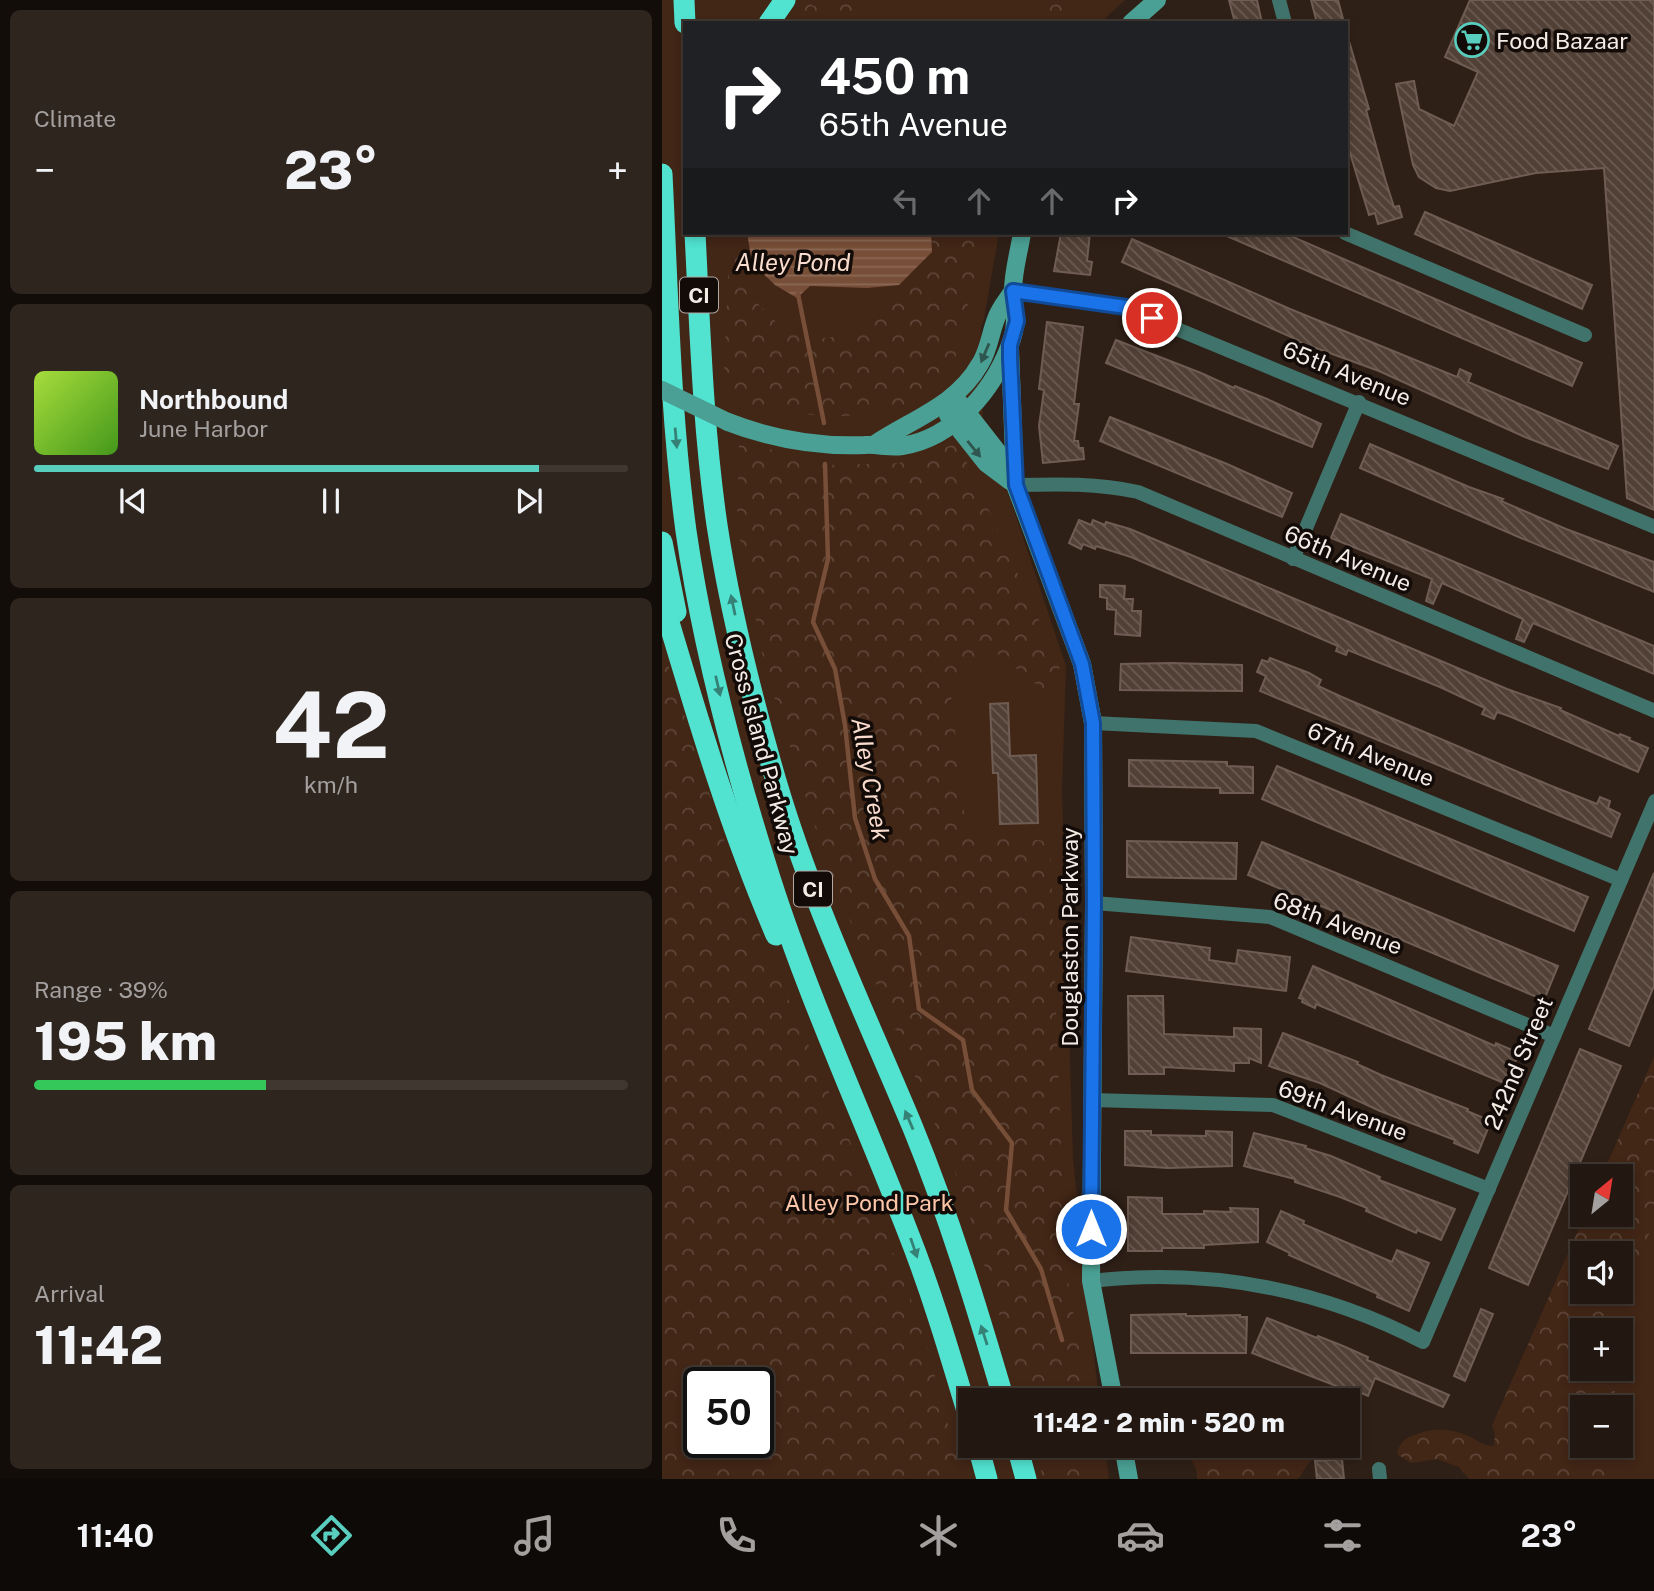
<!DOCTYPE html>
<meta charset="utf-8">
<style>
body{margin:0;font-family:"Public Sans",sans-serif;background:#2f251f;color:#f1f3f6;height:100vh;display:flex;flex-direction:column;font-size:26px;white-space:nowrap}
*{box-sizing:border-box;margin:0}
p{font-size:23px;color:#a3a09f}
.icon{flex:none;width:38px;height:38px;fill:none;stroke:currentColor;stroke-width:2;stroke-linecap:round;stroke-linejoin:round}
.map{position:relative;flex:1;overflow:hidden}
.sheet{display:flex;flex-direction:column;gap:10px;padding:10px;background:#130d09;width:662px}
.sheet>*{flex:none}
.guide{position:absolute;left:21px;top:21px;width:665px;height:214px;border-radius:0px;box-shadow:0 4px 10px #0003,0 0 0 2px #403731;background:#202124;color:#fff;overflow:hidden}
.needle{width:46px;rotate:30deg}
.fabs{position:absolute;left:908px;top:1164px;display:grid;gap:14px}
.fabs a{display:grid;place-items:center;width:63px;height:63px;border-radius:0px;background:#231811;box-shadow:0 4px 10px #0003,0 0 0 2px #403731;font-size:35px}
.speed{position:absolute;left:21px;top:1367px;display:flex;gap:14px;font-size:35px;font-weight:700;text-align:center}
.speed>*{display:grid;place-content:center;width:91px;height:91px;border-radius:50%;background:#231811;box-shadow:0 4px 10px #0003,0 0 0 2px #403731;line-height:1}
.speed .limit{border:4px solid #111;border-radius:10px;background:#fff;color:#111}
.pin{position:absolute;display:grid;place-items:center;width:60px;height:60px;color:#fff;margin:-30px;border:4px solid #fff;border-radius:50%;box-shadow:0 2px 7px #0007}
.me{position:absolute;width:77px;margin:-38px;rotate:0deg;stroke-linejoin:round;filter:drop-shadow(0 0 5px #0008)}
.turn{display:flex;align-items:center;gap:24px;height:147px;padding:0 21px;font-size:32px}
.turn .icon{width:91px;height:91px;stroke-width:2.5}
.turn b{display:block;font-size:49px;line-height:60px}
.lanes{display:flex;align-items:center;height:66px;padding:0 21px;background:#0003;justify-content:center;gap:35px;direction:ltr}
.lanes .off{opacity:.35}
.big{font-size:52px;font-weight:800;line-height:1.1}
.sheet .card{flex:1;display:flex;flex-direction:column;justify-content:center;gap:10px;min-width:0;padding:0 24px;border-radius:10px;background:#2f251f}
.sheet .dial{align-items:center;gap:0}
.dial b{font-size:91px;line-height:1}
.song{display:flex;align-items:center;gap:21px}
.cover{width:84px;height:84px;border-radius:10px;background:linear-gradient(135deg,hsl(80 70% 55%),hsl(100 70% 35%))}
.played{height:7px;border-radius:4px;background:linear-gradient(90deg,#59cebf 85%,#403731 85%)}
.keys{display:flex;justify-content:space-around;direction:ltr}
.heat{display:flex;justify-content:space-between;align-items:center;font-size:38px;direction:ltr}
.charge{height:10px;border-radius:5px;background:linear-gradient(90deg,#34c759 39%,#403731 0)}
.trip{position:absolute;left:296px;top:1388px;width:402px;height:70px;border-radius:0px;background:#231811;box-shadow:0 4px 10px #0003,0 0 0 2px #403731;font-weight:800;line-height:70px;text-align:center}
.menu{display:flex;height:112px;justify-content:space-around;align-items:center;background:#0e0a07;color:#a3a09f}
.menu .icon{width:49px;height:49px}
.menu .active{color:#59cebf}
.menu b{font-size:32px;color:#f1f3f6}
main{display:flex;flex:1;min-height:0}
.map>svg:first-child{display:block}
</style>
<main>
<section class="sheet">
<div class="card"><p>Climate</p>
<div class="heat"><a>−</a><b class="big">23°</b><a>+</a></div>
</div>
<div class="card">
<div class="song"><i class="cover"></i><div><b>Northbound</b><p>June Harbor</p></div></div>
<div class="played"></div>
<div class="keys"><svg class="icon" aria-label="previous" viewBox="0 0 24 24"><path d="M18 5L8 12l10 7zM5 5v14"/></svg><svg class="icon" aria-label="pause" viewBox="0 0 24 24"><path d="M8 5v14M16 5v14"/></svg><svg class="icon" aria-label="next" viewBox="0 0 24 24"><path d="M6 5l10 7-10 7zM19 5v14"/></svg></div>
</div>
<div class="card dial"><b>42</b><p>km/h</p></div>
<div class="card"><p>Range · 39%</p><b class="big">195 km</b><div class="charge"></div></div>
<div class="card"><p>Arrival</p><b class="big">11:42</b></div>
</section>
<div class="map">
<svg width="993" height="1479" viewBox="0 0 993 1479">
<defs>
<pattern id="forest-crowns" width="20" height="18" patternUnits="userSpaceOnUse" patternTransform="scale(1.75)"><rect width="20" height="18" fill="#422616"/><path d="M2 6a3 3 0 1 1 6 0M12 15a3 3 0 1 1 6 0" fill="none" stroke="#5e4638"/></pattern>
<pattern id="water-rules" width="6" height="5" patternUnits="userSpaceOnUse" patternTransform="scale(1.75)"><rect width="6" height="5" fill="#774e37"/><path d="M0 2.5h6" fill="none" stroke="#8b6854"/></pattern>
<pattern id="building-back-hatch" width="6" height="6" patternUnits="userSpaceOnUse" patternTransform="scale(1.75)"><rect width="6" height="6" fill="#514036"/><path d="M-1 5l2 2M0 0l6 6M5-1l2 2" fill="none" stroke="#6b5c53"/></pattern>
</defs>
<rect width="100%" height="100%" fill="#2f2017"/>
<g fill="#422616" fill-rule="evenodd">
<path d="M0,0h463l-25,23h-415v210h314l-15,86 -3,9 2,90 83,248 -4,124 11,369 26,241h-129v46h135l4,33h-447zM37,1382h59v60h-59z"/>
<path d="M992,1057v422h-78l-84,-53 93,-211 36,-1v-38h-19zM920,1253h39v39h-39zM920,1330h39v38h-39zM920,1407h39v39h-39z"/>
</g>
<g fill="url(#forest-crowns)" fill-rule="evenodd">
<polygon points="138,0 146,0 151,6 167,0 209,0 200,13 177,23 120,23"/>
<polygon points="370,0 421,0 414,23 372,23"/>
<polygon points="68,233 85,233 90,263 90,284 97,305 124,332 153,339 202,333 237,285 270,252 269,233 323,233 293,359 250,401 230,413 167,417 91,408 61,395"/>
<polygon points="77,441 168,465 237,463 296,443 398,666 388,695 327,647 289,695 304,828 388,842 403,1263 426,1400 363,1400 298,1184 166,868 103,668 75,524"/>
<path d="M0,645l76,239 108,247 75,194 42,154h-301zM96,1382v60h-59v-60z"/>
<path d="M992,1057v161l-30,93 -3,26v-7h-39v38l35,1 -4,38h-31v39h33l3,24 4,9h-153l-10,-12 -22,-8 -26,4 -14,-9c1,-10 8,-16 17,-19 19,-7 35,-7 55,1 9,5 14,10 25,10l1,-12 -3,-8 93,-211 36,-1v-38h-19zM959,1253v39h-39v-39z"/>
<polygon points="373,1446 434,1446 439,1479 381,1479"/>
<polygon points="524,1446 663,1446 658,1454 646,1464 636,1479 535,1479 535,1472"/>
</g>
<polygon fill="url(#water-rules)" points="85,233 269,233 270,252 237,285 205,288 148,286 135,298 113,285 90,263"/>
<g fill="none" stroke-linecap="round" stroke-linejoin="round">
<g stroke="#774e37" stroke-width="4.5">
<polyline points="136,294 162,423"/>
<polyline points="163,464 166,559 151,622 173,669 183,725 193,818 213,879 247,936 257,1009 301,1040 310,1090 350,1143 344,1210 379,1269 400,1340"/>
</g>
</g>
<g fill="url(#building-back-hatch)" stroke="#6f5d53" stroke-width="2">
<polygon points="567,0 595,0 600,23 573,23"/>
<polygon points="649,0 676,0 682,23 655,23"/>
<polygon points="808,0 992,0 992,510 965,498 942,168 874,173 788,191 774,188 757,177 751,165 734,84 752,81 757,109 792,126 816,72 783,57"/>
<polygon points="687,41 707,109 704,110 724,182 732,207 737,206 740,217 716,224 713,213 707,215 684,140 684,42"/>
<polygon points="763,212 930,285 920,309 753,234"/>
<polygon points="399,233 428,233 425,261 430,262 428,275 392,271"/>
<polygon points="558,233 622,233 920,363 910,386"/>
<polygon points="470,239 628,309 795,377 798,369 809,374 806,382 956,446 946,469 863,437 717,371 635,341 636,340 460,262"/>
<polygon points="385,322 421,327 412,404 417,404 412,441 416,441 417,448 421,448 422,459 381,463 377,426 382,390 377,389"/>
<polygon points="454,340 539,373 572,388 573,386 605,399 659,424 650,447 444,363"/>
<polygon points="448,417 565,464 630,493 620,517 438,441"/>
<polygon points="708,444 807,487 841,499 839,501 904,529 992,562 992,592 859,538 698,468"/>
<polygon points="679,514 992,646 992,674 871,623 862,642 854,639 861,619 780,583 771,604 764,601 770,579 669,538"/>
<polygon points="417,520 429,525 431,520 443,525 444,522 468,529 845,689 899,708 898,710 957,736 958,734 968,738 967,740 986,748 976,772 847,716 835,712 832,719 820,714 823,708 778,687 686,650 684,655 674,651 676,646 469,557 434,546 433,549 421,544 419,549 407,543"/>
<polygon points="438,585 463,586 462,599 471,599 470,611 479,611 478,636 453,634 454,610 445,609 445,598 438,597"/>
<polygon points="608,658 647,673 659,680 656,686 680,697 887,785 935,804 938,797 948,801 946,808 958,814 949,837 598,691 604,676 595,672 600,660 606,662"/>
<polygon points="509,663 580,665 580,691 458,690 459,664"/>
<polygon points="346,703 348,756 374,755 376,823 338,824 336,773 331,773 328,704"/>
<polygon points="467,760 565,762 565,766 591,767 591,793 558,793 558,788 467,786"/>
<polygon points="615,766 926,897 912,931 600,799"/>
<polygon points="465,841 575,843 574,879 465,877"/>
<polygon points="600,842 896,966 882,1000 586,875"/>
<polygon points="992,873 992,986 967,1046 927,1029"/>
<polygon points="469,937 548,948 547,960 574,964 576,950 628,957 624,991 464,971"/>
<polygon points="651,966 833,1046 834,1043 857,1053 844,1084 654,1004 653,1008 640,1002 641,999 637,998"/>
<polygon points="466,996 501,996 502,1034 572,1037 572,1028 599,1029 599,1063 587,1058 587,1063 572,1063 572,1071 502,1067 502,1074 467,1074"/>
<polygon points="621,1033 696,1062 695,1064 719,1075 806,1109 805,1111 829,1121 816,1153 792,1143 793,1140 718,1111 658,1083 607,1066"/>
<polygon points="918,1049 959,1066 866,1285 827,1268"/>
<polygon points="463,1131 489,1131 489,1135 544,1136 544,1131 570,1132 570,1166 506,1168 463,1165"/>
<polygon points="592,1133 644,1146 643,1148 669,1156 718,1177 717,1180 730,1185 793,1209 779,1240 755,1230 754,1233 704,1211 705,1208 678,1197 633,1182 633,1179 582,1166"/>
<polygon points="466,1197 500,1198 500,1214 542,1214 542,1211 569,1212 568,1208 596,1209 596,1242 542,1245 542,1248 500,1248 500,1251 466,1251"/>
<polygon points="619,1211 642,1221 641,1224 730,1262 735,1250 767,1263 747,1311 715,1297 716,1294 627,1255 628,1253 605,1242"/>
<polygon points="819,1309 831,1314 803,1381 792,1376"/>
<polygon points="524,1314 524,1316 537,1316 578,1315 578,1317 585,1317 584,1353 469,1353 469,1315"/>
<polygon points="605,1318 655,1338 656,1336 681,1346 706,1357 705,1360 787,1395 781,1407 713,1378 706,1396 693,1390 692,1393 590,1353"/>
<polygon points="680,1459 682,1479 655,1479 653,1461"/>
</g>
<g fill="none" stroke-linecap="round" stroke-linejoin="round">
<g stroke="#40736b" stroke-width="14">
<polyline points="617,0 623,23"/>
<polyline points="683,233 923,335"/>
<polyline points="351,291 464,308 993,527"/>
<path d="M353,485c43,-1 82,-2 123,7l517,219"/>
<polyline points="631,559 697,402"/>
<polyline points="431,723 594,731 959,880"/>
<polyline points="432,903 608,917 892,1036"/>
<polyline points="430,1100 611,1105 827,1189"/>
<path d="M429,1281c116,-13 228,7 332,61l232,-541"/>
<polyline points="717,1469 718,1479"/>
</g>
<g stroke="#4aa094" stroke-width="18">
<polyline points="469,23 495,0"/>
<polyline points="348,349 353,482"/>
<polyline points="292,396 335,451 353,485 420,664 431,723 432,903 429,1281 452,1400"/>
<polyline points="286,415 324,463 348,481"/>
<path d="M66,422c44,17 90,25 137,23 12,-1 25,3 37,1 53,-8 94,-59 110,-107 6,-17 1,-31 1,-48 0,-19 6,-39 9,-58"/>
<path d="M213,444c37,-25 81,-38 105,-80 9,-14 10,-30 16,-45 3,-10 11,-19 17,-28"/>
<polyline points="461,1446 467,1479"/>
</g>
<g stroke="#51e2d0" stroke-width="21">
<polyline points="22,0 23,23"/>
<polyline points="107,23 123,0"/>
<path d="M0,174c6,119 8,239 24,357 17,117 48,234 84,347 39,122 93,238 139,357 24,61 42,123 61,186"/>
<path d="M33,233c5,97 8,196 22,292 13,86 35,173 59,256 35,119 89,232 137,347 36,88 64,180 91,272"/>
<polyline points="0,542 14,612"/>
<path d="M0,599c34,114 67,227 114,336"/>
<polyline points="316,1446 325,1479"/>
<polyline points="355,1446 364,1479"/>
</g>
<polyline stroke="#4aa094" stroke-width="18" points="0,390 66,422"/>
</g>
<defs><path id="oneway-solid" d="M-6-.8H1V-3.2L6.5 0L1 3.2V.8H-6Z" transform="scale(1.75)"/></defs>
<g fill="#2e564e">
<use href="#oneway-solid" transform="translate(323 353) rotate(113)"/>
<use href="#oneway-solid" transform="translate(312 449) rotate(51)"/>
</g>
<g fill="#358176">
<use href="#oneway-solid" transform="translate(14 438) rotate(85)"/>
<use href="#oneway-solid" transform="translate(71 605) rotate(-102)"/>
<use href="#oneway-solid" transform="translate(56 686) rotate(77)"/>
<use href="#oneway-solid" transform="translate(247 1120) rotate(-113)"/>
<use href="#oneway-solid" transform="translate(252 1248) rotate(71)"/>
<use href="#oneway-solid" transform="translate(322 1335) rotate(-108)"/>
</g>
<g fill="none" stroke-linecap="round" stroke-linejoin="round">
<g stroke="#114b97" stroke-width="18">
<polyline id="route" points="429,1229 432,903 431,723 420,664 354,485 348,358 348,345 355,321 351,291 464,307 490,318"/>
</g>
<use href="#route" stroke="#1a73e8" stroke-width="12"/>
</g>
<defs>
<g id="supermarket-ring" transform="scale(1.75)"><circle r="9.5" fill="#120b08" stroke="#59cebf" stroke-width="1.5"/><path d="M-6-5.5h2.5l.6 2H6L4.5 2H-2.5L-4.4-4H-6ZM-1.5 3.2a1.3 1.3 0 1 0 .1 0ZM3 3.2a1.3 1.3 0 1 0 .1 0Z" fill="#59cebf"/></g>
</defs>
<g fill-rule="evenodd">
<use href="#supermarket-ring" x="810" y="40"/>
</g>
<g text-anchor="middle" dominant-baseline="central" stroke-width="7" stroke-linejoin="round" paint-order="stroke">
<g fill="#120b08" stroke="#b1a8a3" stroke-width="2">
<rect x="18" y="277.5" width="38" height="35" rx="5"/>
<rect x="132" y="871.5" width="38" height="35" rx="5"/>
</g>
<g font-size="21" font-weight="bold" fill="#f5ebe5">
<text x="37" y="295">CI</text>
<text x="151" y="889">CI</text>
</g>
<g font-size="23" fill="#f5ebe5" stroke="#120b08" text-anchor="start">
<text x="834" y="40">Food Bazaar</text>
</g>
<g font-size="23" fill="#f5ebe5" stroke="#120b08">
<text transform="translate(685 373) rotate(22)">65th Avenue</text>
<text transform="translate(686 558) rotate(23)">66th Avenue</text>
<text transform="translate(100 744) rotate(75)">Cross Island Parkway</text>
<text transform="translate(709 754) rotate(22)">67th Avenue</text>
<text transform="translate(676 923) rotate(21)">68th Avenue</text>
<text transform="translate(407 937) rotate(-90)">Douglaston Parkway</text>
<text transform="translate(856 1063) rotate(-67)">242nd Street</text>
<text transform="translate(681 1110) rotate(20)">69th Avenue</text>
</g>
<g font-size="23" fill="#fec6a8" stroke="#120b08">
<text x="207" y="1202">Alley Pond Park</text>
</g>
<g font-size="24" font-style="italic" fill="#f9dccd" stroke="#120b08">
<text x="131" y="262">Alley Pond</text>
<text transform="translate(209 779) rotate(80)">Alley Creek</text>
</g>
</g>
</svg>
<div class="fabs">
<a><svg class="needle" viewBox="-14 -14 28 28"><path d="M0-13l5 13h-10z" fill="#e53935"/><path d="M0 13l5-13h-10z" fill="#a3a09f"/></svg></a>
<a><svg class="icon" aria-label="sound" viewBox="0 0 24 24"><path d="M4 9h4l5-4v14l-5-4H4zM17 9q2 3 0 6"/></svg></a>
<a>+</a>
<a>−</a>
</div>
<div class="speed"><div class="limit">50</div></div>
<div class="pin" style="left:490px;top:318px;background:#d93025"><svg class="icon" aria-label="arrive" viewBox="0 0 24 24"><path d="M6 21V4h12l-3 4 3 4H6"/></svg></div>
<svg class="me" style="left:429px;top:1229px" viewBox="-20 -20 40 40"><circle r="17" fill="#1a73e8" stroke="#fff" stroke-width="3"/><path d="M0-11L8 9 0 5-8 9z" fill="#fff"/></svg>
<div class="trip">11:42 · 2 min · 520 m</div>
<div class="guide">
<div class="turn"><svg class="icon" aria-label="right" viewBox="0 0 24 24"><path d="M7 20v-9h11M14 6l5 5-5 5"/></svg><div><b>450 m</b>65th Avenue</div></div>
<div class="lanes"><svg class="icon off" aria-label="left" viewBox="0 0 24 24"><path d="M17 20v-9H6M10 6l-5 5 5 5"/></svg><svg class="icon off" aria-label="ahead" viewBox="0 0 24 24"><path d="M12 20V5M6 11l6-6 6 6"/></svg><svg class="icon off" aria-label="ahead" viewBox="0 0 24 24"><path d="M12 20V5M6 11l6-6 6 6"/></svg><svg class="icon" aria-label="right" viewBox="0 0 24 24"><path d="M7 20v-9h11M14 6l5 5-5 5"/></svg></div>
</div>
</div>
</main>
<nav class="menu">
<b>11:40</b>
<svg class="icon active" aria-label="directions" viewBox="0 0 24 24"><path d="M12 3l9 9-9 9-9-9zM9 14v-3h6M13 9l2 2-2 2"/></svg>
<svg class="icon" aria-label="music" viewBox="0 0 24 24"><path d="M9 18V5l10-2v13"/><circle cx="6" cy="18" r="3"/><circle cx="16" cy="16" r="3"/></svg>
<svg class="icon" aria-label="phone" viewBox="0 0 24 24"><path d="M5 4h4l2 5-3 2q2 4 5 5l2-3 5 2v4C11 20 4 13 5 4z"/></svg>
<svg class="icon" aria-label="climate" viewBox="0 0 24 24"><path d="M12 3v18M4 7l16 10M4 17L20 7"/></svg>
<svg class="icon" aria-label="car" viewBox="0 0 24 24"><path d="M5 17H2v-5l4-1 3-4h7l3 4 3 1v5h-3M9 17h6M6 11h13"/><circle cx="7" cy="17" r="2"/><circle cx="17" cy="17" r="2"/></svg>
<svg class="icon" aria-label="filters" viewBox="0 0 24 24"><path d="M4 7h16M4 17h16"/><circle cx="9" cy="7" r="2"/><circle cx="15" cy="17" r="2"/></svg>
<b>23°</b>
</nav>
